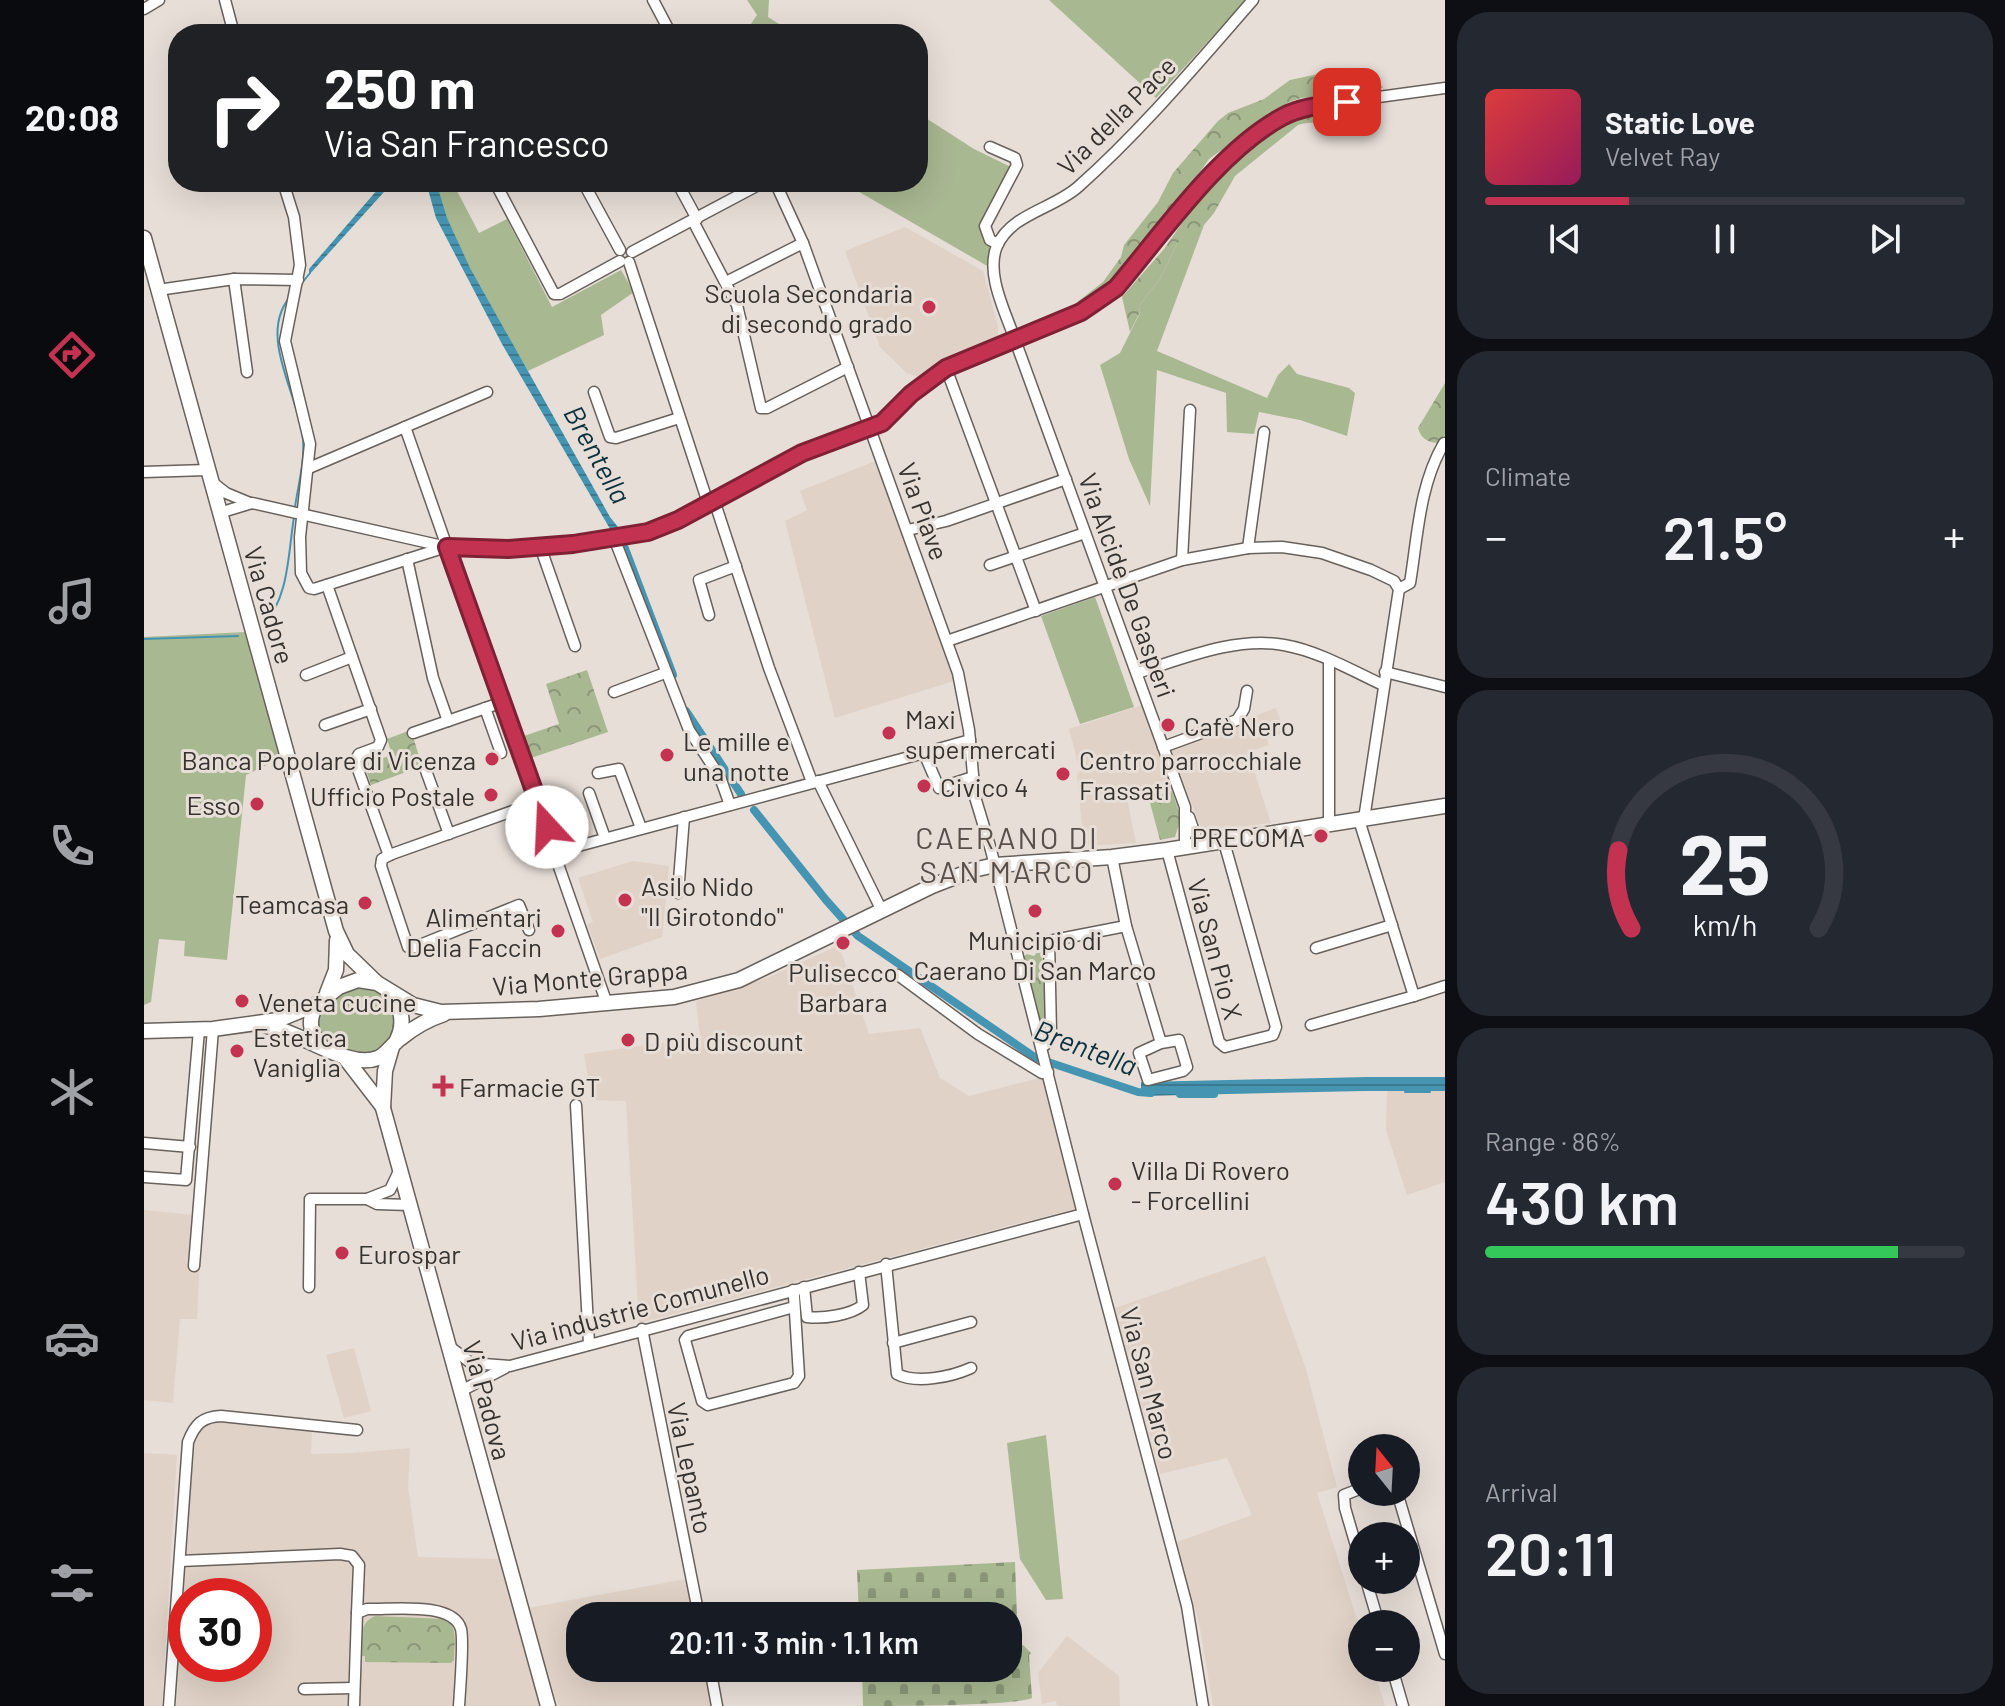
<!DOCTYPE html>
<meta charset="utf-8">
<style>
body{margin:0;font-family:Barlow,sans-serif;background:#242831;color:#f1f3f6;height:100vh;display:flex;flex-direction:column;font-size:30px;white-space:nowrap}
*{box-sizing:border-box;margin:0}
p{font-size:26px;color:#9ea1a6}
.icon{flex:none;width:44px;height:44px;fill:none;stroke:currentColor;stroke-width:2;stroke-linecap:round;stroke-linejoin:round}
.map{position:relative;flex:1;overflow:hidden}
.details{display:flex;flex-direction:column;gap:12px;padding:12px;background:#0d0f14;width:560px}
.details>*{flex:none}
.top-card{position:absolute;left:24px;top:24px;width:760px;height:168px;border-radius:32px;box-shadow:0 8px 32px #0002;background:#202124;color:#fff;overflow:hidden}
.needle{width:52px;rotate:342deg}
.tools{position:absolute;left:1204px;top:1434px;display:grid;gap:16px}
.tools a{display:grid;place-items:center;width:72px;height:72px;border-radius:50%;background:#171b24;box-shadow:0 8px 32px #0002;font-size:40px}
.speed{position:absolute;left:24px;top:1578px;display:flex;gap:16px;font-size:40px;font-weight:700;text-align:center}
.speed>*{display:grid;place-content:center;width:104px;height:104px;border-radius:50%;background:#171b24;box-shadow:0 8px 32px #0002;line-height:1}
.speed .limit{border:12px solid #d22;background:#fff;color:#111}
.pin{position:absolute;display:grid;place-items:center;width:68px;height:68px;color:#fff;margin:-34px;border-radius:16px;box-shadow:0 4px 12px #0006}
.me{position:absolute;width:88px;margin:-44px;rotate:340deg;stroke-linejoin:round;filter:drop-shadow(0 0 6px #0008)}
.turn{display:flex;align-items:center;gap:28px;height:168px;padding:0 24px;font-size:36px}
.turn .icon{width:104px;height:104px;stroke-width:2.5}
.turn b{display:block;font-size:56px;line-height:68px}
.big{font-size:60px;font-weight:600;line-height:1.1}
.details .tile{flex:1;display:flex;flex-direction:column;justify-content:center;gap:12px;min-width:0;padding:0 28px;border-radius:32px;background:#242831}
.details .dial{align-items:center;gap:0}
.dial svg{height:208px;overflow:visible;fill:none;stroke:#363941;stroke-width:7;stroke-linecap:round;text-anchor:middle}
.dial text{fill:#f1f3f6;stroke:none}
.song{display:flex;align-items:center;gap:24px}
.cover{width:96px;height:96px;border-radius:12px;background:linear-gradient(135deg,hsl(0 70% 55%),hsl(330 70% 35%))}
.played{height:8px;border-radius:4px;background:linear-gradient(90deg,#c33351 30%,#363941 30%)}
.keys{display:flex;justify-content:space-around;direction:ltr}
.heat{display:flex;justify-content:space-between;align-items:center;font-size:44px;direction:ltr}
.charge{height:12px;border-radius:6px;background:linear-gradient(90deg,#34c759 86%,#363941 0)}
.trip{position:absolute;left:422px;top:1602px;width:456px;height:80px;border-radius:32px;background:#171b24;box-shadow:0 8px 32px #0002;font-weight:600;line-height:80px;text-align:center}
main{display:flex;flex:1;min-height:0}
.tab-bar{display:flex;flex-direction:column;width:144px;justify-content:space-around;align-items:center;background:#090b0e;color:#9ea1a6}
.tab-bar .icon{width:56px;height:56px}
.tab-bar .on{color:#c33351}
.tab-bar b{font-size:36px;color:#f1f3f6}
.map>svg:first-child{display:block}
</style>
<main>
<nav class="tab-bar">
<b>20:08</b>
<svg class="icon on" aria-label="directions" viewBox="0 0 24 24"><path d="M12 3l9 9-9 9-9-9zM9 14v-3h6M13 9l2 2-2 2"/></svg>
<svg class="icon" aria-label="music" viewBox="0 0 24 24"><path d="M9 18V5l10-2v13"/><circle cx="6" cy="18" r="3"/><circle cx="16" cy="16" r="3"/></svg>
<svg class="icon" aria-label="phone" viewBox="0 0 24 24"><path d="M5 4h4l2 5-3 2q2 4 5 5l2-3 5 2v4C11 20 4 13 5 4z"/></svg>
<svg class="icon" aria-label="climate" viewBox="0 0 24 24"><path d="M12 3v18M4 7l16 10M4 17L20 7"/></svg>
<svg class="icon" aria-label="car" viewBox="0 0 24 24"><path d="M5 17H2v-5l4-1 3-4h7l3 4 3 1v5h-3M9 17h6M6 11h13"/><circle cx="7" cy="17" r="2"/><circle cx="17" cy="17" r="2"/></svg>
<svg class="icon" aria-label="filters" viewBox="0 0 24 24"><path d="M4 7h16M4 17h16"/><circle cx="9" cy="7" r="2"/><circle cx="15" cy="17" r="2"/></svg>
</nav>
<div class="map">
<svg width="1301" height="1706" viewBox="0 0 1301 1706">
<defs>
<pattern id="forest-crowns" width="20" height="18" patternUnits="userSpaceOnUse" patternTransform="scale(2)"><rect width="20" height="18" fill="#a8b891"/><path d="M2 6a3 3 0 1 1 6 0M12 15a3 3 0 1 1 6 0" fill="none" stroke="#8a9677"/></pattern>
<pattern id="cemetery-stones" width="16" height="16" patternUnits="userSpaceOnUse" patternTransform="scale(2)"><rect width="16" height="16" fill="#a8b891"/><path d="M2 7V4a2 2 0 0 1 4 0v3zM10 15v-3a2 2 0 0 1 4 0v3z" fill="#8a9677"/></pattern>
<pattern id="water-rules" width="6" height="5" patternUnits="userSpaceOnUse" patternTransform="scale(2)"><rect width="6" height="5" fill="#4595b2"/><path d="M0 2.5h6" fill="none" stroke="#3a7a91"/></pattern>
</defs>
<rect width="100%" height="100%" fill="#e7ded7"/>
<g fill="#e0d2c6" fill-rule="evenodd">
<polygon points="761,227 839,271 854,326 854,338 797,362 774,377 763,373 736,347 701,251"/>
<polygon points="734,460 792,622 810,681 691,718 641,521 663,510 656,491"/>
<polygon points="998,705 1025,780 982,794 992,843 940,846 933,774 936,771 925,729"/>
<polygon points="1132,708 1141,733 1123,739 1125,745 1104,752 1127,823 1058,831 1026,747"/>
<polygon points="489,861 525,866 518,937 456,959 443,924 449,922 434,878"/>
<polygon points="695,945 725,1034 776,1028 796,1078 825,1096 900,1077 933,1208 495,1323 482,1101 448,1100 440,1054 556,1037 552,1001 625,977"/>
<polygon points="1243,1091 1301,1091 1301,1182 1263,1195 1242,1130"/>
<polygon points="0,1210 58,1216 53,1319 36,1319 29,1403 0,1400"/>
<polygon points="1121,1256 1162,1369 1193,1487 1173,1493 1218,1635 1218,1668 1229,1668 1241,1706 1069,1706 1056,1628 1033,1542 1108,1515 1083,1458 1016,1474 971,1308"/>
<polygon points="210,1348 227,1411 200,1418 182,1355"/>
<path d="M76,1420l92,10 -1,24 41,-1 58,-5 -2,39 10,70 82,2 41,147h-365l18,-264 7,-15zM42,1596h68v68h-68z"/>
<polygon points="0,1453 33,1455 18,1706 0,1706"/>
<polygon points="542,1579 550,1616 436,1616 436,1668 562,1668 569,1706 414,1706 384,1608"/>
<polygon points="923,1636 975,1676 976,1706 913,1706 912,1701 898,1704 894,1673"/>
</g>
<g fill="#a8b891">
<polygon points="603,0 625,0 624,17 651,34 600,34 613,15"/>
<polygon points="905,0 1102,0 1012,98"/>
<polygon points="774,113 830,149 869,168 836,231 846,244 845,267 698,182 757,182 761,185 762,182 774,182"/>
<path d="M292,182h32l-12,7 23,44 28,-14 45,88 69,-37 13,22 -33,23 3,20 -76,36c-30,-52 -82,-131 -92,-189z"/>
<polygon points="1060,225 1013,351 1123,398 1134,375 1145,364 1153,374 1205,388 1211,393 1203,436 1156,420 1115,412 1110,434 1083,432 1082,393 1013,370 1006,506 985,459 956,365 976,353 996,313 995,306 1016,279 1033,244 1043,232"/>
<polygon points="951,597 990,707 936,724 897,616"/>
<polygon points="102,632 137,758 102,775 83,960 40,956 41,941 15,939 7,1002 0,1005 0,637"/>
<path d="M218,985c67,22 25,91 -25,62 -16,-9 -20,-16 -19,-35l24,-21z"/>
<polygon points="902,1435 919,1599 902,1600 876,1559 863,1443"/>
</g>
<g fill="url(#forest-crowns)">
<path d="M1198,69c15,5 32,4 41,19l-82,10 -12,4 -80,57 -56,81 -52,57 -30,15 -4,-2 36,-28 18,-25 3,-12 34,-43 15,-29 45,-52 10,-8 36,-14 26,-19z"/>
<path d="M1234,103l-4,9 -8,6c-10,-2 -17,3 -27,4 -14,3 -28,-2 -41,3l-63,51 -21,37 -10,12 -17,8 -10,11 -17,35 -21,27 1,6 -10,20 -8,-35 42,-48 55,-79 40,-31 36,-24 24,-6z"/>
<path d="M1301,383v52l-8,8c-10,-1 -16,-5 -19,-15z"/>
<polygon points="443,670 464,732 384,759 377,737 415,724 402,684"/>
<polygon points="267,730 278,766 227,785 220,764 248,755 243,739"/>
<polygon points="1028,791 1037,818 1031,837 1016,840 1005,799"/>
<polygon points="894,951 898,952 902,1028 899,1029 896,1027 879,957 883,954 890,956"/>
<path d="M231,1616l70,3c14,8 9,27 9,41l-3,3 -86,-1v-6h-4c0,-17 -3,-32 14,-40z"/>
</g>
<path fill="url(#cemetery-stones)" d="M871,1562l3,84 5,-1 8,8 -2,2 3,43c-18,8 -139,8 -169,8l-1,-38h146v-52h-149l-2,-46z"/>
<g fill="url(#water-rules)">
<polygon points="240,182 249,182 165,275 165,269"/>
<polygon points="282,182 292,182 303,218 326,268 466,517 478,532 469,534 358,344 292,218"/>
<polygon points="1223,1077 1301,1077 1301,1091 1221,1091 997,1096 997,1082"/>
</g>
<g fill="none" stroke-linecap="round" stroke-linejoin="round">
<g stroke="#4595b2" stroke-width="2">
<polyline points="158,283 166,273"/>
<path d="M146,297c-33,39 9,98 13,142 2,22 -5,47 -8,68"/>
<path d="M119,625c26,-27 25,-71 31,-108"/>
<polyline points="0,639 94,636"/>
<polyline points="1261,1092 1286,1092"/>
</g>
<g stroke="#4595b2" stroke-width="8">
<polyline points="472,532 480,546 529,675"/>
<polyline points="542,711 597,794"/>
<polyline points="610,810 682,900 714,936 892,1058 994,1092 1007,1093"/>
<polyline points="1036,1094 1070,1094"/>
</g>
<g stroke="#68615b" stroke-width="13">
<g id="minor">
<polyline points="81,0 90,34"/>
<polyline points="509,0 527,34"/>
<polyline points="0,9 15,0"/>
<polyline points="846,147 871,158 873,165 841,226 846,240 854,244"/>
<polyline points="139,182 150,217 156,265 141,341 166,444 156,537 157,573 165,588 170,589 302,547"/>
<polyline points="355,182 354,188 410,294 416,294 476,261"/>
<polyline points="439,182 476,250"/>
<polyline points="533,182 553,219"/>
<polyline points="631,182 659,243 814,673 825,730 831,797 847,850 939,1214 1043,1606 1059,1706"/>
<polyline points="549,221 593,305 617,408 623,408 704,367"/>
<polyline points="488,252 620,182"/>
<polyline points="485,262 564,503"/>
<polyline points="90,279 103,372"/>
<polyline points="582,282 659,243"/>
<polyline points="14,290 90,279 154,280"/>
<polyline points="802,368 892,611"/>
<polyline points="343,392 261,427 463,1004"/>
<polyline points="450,392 466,437 472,438 535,418"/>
<polyline points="165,468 261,427"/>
<polyline points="0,472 63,470"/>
<polyline points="68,482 82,493 106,503"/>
<polyline points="570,500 625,668 668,782"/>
<polyline points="75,513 108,503 303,547 339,549 429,544 504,532 534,520 658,453 738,423 767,394 802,368 955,302 972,288 1065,177 1116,130 1138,117 1176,105 1301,88"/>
<polyline points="764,530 802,521 922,479"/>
<polyline points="470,538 545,730 576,777 586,805"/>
<polyline points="396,546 431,646"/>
<polyline points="1104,548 1120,432"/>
<polyline points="263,559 289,678 304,721"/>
<polyline points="1038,560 1046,410"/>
<polyline points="846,565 941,533"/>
<polyline points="183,585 237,740 234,747 215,754 211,761 244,853 248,854 394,802"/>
<path d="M1255,589l11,-6c8,-49 9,-97 34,-140"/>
<polyline points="565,615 555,580 592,566"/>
<polyline points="803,641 1038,560 1104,548 1138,547 1178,553 1227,570 1250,581 1255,589 1220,819"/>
<polyline points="1241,672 1301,687"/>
<path d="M993,673c45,-14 99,-37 147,-28 34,6 67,25 99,40"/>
<polyline points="162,675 208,657"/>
<polyline points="470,692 521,673"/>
<polyline points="341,708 357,753"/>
<polyline points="181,725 227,709"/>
<polyline points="269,733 359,702"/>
<polyline points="826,740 780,753 795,788 829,777"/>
<polyline points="1019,747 1093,720 1100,709 1103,691"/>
<polyline points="281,768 305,834"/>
<polyline points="454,773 475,769 497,828"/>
<polyline points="674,781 738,911"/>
<polyline points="445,793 461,838"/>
<polyline points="1045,817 1055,846"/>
<polyline points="1215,820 1270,996 1301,986"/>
<polyline points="1185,825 1185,660"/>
<path d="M1041,847v-40l-170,-467c-9,-27 -30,-66 -18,-94 14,-32 56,-37 81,-59 64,-57 119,-123 175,-187"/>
<polyline points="1023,850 1075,1042 1081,1047 1129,1035 1132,1027 1080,842"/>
<polyline points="412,852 780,753"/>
<polyline points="248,854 238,859 237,866 264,947 271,947 375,905 385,930"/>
<polyline points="968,857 982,926 1017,1043 995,1053 1004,1080 1039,1071 1043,1067 1035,1040 1017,1043"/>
<polyline points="534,893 540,817"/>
<polyline points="1172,948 1248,925"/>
<polyline points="754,975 834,1034 898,1073 904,1072"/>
<polyline points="1167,1025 1270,996"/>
<polyline points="898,1046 901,1045 907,1032 905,941 982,926"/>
<polyline points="432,1105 445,1344"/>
<polyline points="0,1143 46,1147"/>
<polyline points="0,1177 42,1180 55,1030"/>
<polyline points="223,1199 246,1190 256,1169"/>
<path d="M742,1264l11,110c19,10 54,3 74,-6"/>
<polyline points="50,1266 69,1029"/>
<polyline points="165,1287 166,1199 223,1199 233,1204 265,1205"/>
<path d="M660,1287l3,30c16,2 44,-2 56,-12l-4,-33"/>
<polyline points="649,1290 650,1296 655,1376 650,1383 564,1405 558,1401 541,1340 544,1336 650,1307"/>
<polyline points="498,1329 555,1616"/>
<polyline points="749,1343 827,1322"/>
<polyline points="306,1347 327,1363 366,1366 939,1214"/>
<polyline points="317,1391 361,1368"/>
<polyline points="1218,1488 1200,1495 1201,1508 1218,1566"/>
<polyline points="1253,1492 1301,1654"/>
<polyline points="36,1561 196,1554 208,1556 215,1565 213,1613"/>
<polyline points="1222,1580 1235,1624"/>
<polyline points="566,1668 573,1706"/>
<polyline points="1248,1668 1259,1706"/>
<polyline points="160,1689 210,1688"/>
<path d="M25,1706l19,-264c7,-18 14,-25 33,-26l136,14"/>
<path d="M210,1706l3,-93 10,-4c24,1 86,-8 94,20 3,12 -1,61 -2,77"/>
</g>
</g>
<g stroke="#68615b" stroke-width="17">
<g id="major">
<polyline points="0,238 192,931 203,954 232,982"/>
<polyline points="183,993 192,970 193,940"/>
<path d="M248,994c10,15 13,30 5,46"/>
<path d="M173,1004c-9,14 -8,28 3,40"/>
<path d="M123,1026c35,6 81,44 111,32 10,-5 14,-14 23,-20 13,-11 28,-19 43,-24"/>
<polyline points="0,1031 69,1029 134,1020 173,1004 195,987 214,980 233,983 269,1005 297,1012 395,1009 530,997 595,980 788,886 829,870 851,865 968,857 1023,850 1301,806"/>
<polyline points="248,1047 241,1071 239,1108 404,1706"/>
<polyline points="202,1059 239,1107"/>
</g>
</g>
<use href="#minor" stroke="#fff" stroke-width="10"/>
<use href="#major" stroke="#fff" stroke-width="14"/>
</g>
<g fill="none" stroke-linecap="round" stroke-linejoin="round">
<g stroke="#7f2135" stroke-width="20">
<path id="route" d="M403,827l-100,-280 61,2 65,-5 75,-12 30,-12 124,-67 80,-30 29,-29 35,-26 135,-56 35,-24c46,-54 103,-137 166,-171 20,-11 43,-12 65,-15"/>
</g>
<use href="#route" stroke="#c33351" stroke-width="14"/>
</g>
<g fill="#c33351" stroke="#e7ded7" stroke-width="3">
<circle cx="785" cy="307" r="8"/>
<circle cx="1024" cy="725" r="8"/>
<circle cx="745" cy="733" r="8"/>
<circle cx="523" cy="755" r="8"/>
<circle cx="348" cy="759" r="8"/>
<circle cx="919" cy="774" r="8"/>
<circle cx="780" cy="786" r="8"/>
<circle cx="347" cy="795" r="8"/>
<circle cx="113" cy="804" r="8"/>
<circle cx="1177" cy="836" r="8"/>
<circle cx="481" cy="900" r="8"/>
<circle cx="221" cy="903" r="8"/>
<circle cx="891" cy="911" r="8"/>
<circle cx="414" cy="931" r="8"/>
<circle cx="699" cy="943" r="8"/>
<circle cx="98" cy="1001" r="8"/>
<circle cx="484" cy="1040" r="8"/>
<circle cx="93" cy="1051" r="8"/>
<path d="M295 1074h8v8h8v8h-8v8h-8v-8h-8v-8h8z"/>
<circle cx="971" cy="1184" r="8"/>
<circle cx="198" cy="1253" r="8"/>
</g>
<g text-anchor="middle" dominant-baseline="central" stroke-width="6" stroke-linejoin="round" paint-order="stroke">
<g font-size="26" fill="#35322f" stroke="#e7ded7">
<text transform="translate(972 115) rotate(-45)">Via della Pace</text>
<text transform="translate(780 511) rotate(70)">Via Piave</text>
<text transform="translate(984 585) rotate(70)">Via Alcide De Gasperi</text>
<text transform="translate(126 605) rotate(74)">Via Cadore</text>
<text transform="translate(1072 949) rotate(75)">Via San Pio X</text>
<text transform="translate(446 977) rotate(-5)">Via Monte Grappa</text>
<text transform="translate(496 1307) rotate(-15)">Via industrie Comunello</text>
<text transform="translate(1006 1383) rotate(75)">Via San Marco</text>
<text transform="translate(344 1400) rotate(75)">Via Padova</text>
<text transform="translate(547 1468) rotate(78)">Via Lepanto</text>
</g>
<g font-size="26" fill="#35322f" stroke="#e7ded7" text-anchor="start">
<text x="769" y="292" text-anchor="end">Scuola Secondaria<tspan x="769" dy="30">di secondo grado</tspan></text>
<text x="761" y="718">Maxi<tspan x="761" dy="30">supermercati</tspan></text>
<text x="1040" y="725">Cafè Nero</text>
<text x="539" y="740">Le mille e<tspan x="539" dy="30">una notte</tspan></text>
<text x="332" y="759" text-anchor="end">Banca Popolare di Vicenza</text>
<text x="935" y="759">Centro parrocchiale<tspan x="935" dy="30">Frassati</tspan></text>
<text x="796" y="786">Civico 4</text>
<text x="331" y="795" text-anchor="end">Ufficio Postale</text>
<text x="97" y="804" text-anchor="end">Esso</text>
<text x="1161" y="836" text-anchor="end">PRECOMA</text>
<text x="497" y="885">Asilo Nido<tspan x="497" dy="30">"Il Girotondo"</tspan></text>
<text x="205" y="903" text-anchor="end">Teamcasa</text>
<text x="398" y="916" text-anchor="end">Alimentari<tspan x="398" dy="30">Delia Faccin</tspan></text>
<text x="891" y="939" text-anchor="middle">Municipio di<tspan x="891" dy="30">Caerano Di San Marco</tspan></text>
<text x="699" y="971" text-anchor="middle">Pulisecco<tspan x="699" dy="30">Barbara</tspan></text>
<text x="114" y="1001">Veneta cucine</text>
<text x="109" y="1036">Estetica<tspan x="109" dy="30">Vaniglia</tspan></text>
<text x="500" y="1040">D più discount</text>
<text x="315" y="1086">Farmacie GT</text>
<text x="987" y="1169">Villa Di Rovero<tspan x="987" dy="30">- Forcellini</tspan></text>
<text x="214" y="1253">Eurospar</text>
</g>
<g font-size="28" font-style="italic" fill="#0b313e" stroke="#e7ded7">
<text transform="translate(454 454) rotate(61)">Brentella</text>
<text transform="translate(942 1047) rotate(21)">Brentella</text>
</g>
<g font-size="30" letter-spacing="2" fill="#58514b" stroke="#e7ded7">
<text x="863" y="837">CAERANO DI<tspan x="863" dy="34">SAN MARCO</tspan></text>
</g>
</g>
</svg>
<div class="tools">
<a><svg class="needle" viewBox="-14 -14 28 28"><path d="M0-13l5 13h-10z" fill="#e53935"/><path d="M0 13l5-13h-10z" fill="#9ea1a6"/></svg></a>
<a>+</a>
<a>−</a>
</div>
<div class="speed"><div class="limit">30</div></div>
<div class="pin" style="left:1203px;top:102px;background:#d93025"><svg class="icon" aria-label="arrive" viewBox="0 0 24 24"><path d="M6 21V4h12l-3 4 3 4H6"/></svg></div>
<svg class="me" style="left:403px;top:827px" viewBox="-20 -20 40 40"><circle r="19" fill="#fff"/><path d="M0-13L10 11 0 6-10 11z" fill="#c33351"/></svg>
<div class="trip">20:11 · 3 min · 1.1 km</div>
<div class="top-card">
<div class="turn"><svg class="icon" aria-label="right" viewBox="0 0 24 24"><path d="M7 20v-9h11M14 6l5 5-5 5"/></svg><div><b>250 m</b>Via San Francesco</div></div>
</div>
</div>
<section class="details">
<div class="tile">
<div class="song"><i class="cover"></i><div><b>Static Love</b><p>Velvet Ray</p></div></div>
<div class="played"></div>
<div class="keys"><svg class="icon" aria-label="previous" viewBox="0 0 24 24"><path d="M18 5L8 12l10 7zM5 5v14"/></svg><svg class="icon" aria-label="pause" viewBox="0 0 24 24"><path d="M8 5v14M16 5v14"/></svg><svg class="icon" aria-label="next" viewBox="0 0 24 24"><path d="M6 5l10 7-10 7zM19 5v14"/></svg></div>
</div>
<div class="tile"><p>Climate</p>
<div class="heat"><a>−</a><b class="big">21.5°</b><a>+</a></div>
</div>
<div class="tile dial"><svg viewBox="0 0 100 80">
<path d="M14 69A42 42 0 1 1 86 69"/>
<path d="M14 69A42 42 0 0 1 9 39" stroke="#c33351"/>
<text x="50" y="56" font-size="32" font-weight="700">25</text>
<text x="50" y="72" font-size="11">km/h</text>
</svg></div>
<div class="tile"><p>Range · 86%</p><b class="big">430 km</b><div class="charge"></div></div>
<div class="tile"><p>Arrival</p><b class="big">20:11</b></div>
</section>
</main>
